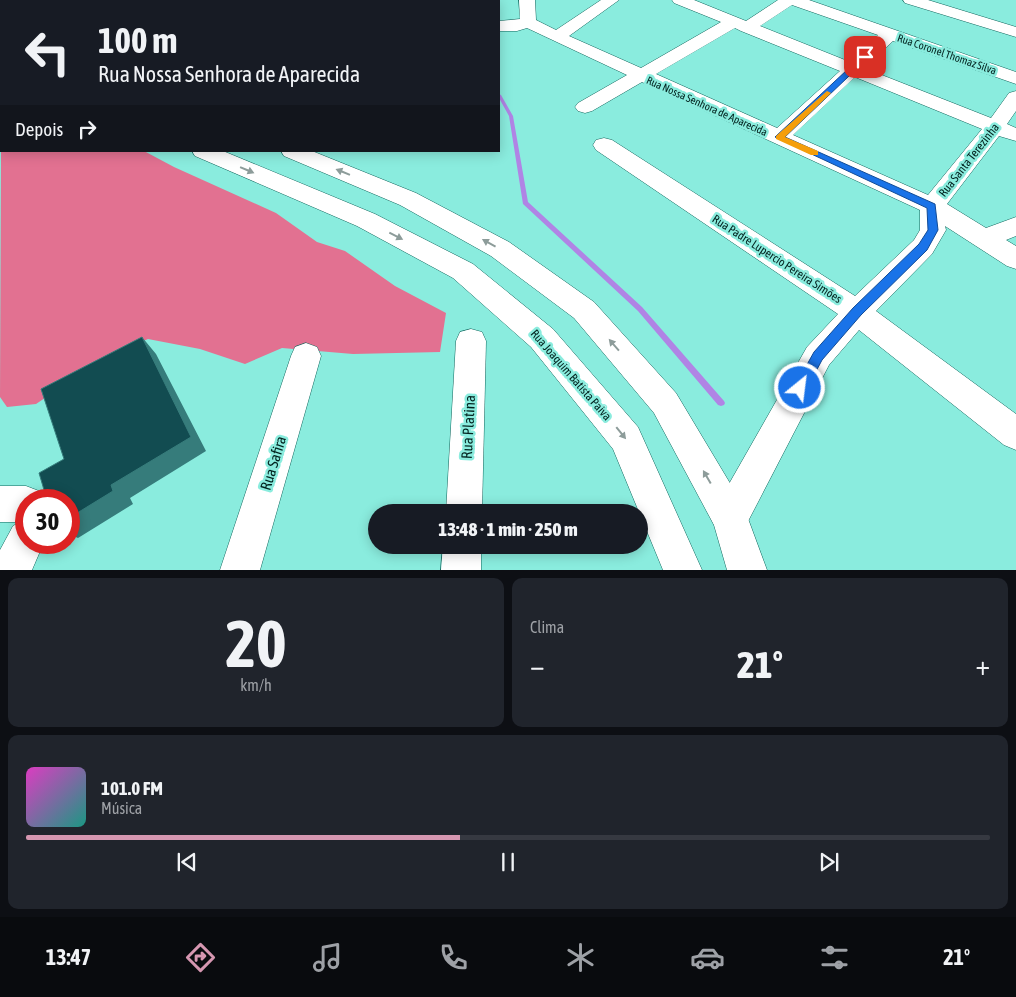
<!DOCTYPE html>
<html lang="pt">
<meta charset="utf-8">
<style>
body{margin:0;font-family:"Asap Condensed",sans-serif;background:#20242c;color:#f1f3f6;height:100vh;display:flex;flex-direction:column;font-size:19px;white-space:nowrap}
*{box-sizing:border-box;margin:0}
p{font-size:16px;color:#9ea1a6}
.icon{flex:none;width:28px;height:28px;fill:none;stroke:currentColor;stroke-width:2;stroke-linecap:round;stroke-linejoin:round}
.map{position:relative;height:570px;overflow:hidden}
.panel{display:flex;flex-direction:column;gap:8px;padding:8px;background:#0d0f14;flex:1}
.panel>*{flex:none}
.top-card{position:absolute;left:0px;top:0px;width:500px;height:152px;box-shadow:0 2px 12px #0003;background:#171b24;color:#f1f3f6;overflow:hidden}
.speed{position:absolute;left:15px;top:489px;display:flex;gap:10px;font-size:25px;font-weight:700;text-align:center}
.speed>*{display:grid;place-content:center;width:65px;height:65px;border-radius:50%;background:#171b24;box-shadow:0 2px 12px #0003;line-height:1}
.speed .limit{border:8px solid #d22;background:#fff;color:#111}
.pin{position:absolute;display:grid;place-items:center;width:42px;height:42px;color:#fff;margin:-21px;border-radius:10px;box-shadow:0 2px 8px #0006}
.me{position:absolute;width:55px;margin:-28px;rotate:29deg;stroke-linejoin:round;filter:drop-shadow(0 0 4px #0008)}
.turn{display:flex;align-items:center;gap:18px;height:105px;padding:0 15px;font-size:22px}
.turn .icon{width:65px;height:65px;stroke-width:2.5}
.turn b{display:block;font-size:35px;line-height:42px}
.then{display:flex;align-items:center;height:48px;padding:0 15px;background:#0003;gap:10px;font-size:19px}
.big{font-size:38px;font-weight:800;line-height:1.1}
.panel .tile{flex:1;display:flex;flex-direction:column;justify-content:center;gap:8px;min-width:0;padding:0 18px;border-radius:10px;background:#20242c}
.panel .dial{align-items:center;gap:0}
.dial b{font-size:65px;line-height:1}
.song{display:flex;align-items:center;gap:15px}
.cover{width:60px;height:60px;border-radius:8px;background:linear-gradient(135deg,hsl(310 70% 55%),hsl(170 70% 35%))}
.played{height:5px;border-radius:2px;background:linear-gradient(90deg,#d697b1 45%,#363941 45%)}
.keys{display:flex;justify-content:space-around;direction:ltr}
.heat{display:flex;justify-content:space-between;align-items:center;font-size:28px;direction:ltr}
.panel .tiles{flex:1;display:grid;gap:8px;grid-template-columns:1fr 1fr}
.tile:last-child{grid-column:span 2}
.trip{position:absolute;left:368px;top:504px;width:280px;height:50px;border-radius:25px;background:#171b24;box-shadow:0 2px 12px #0003;font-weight:800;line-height:50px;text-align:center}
.dock{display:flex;height:80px;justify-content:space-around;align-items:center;background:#090b0e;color:#9ea1a6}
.dock .icon{width:35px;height:35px}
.dock .selected{color:#d697b1}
.dock b{font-size:22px;color:#f1f3f6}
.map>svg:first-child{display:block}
</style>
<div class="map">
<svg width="1016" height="570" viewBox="0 0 1016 570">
<rect width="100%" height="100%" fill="#8aecde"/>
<polygon fill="#e27191" points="1,148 1,151 144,151 174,167 276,213 317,242 345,251 395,286 446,313 440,352 353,354 282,348 245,364 200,349 148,339 106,357 36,404 7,407 0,397"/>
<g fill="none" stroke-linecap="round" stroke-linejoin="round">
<polygon fill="#b084e5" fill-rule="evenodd" points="499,94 501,95 513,116 528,202 642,307 724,401 725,403 724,405 721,406 718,405 638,311 523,204 509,116 499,98"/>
<g stroke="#12665d" stroke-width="1">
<g id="minor">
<path d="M519,0h16l1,20 20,10 45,-30h18l-50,36 72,32 80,-46 -47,-19 -2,-3h22l52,21 32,-21h31l207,72v12l-123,-43 -29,27 127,50 18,-25 7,-2v20l-9,13 9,4v13l-17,-5 -52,68 39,24 30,-11v19l-10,4 10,6v23l-9,-3 -62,-40 1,4 -14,24 -56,57 140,103v36l-12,-5 -145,-115 -30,35 -86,166 -13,6 -13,-6 -6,-13 6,-13 90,-158 31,-33 -242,-164 -3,-5 3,-5 8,-2 8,2 243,156 59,-56 6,-10v-20l-278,-128 -50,29 -7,2 -7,-2 -3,-4 3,-4 49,-28 -100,-47 -10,3h-18v-10l21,-2zM792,5l86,30 -28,27 -90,-36zM735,28l6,3 99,40 -63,57 -121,-54zM855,77l127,52 -54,66 -135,-60z"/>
<polygon points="903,0 928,0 1016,27 1016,37 905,3"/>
<polygon points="471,329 482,332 486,341 482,512 446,512 456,341 460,332"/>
<polygon points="306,343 317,347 321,356 260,570 220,570 291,356 295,347"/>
<polygon points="0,486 26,486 39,491 43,500 26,500 26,542 44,542 32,570 0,570 0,550 13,526 20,522 0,522"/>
<polygon points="443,545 481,545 481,570 441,570"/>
</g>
</g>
<g stroke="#12665d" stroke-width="1">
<g id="major">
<rect x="0" y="124" width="1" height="12"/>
<polygon points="192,151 223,151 375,214 473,264 553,329 638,427 702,570 663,570 613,449 531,347 453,278 357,226 195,156"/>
<polygon points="281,151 312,151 416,193 509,242 594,302 676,393 743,505 767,570 727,570 714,525 654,413 574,318 491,256 400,205 284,156"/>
</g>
</g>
<polyline stroke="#5eaba0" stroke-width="2" stroke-dasharray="2.5 2" stroke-linecap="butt" points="202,1 204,0"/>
<use href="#minor" fill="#fff" fill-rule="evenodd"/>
<use href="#major" fill="#fff" fill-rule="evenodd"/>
</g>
<polygon fill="#367c7b" points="142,337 156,354 206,451 130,498 133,504 78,538 69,534 69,518"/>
<polygon fill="#124c51" stroke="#367c7b" points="142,337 191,437 111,485 113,491 69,518 69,500 47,500 39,473 64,459 41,389"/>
<defs><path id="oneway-solid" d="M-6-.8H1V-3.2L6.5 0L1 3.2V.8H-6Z" transform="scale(1.25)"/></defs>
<g fill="#8d9c9a">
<use href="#oneway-solid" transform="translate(247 170) rotate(23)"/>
<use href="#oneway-solid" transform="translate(343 172) rotate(-158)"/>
<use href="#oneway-solid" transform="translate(396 236) rotate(27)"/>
<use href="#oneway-solid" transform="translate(489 243) rotate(-151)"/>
<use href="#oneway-solid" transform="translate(614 345) rotate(-131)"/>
<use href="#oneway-solid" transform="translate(621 433) rotate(51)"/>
<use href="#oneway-solid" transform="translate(707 477) rotate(-120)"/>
</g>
<polygon fill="#1a73e8" stroke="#114b97" points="862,56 869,57 785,137 935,204 938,230 927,250 861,315 822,360 805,392 800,394 796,392 794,388 814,352 853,308 919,244 928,230 927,208 775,137"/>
<polygon fill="#f59e0b" points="827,91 831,93 829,95 785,137 818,151 818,155 811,155 776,139 776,136"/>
<g text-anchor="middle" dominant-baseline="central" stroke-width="5" stroke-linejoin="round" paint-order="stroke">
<g font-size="11" fill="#02221e" stroke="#8aecde">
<text transform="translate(947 54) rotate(19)">Rua Coronel Thomaz Silva</text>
<text transform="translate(707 106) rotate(24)">Rua Nossa Senhora de Aparecida</text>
</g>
<g font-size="12" fill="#02221e" stroke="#8aecde">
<text transform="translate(969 160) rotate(-52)">Rua Santa Terezinha</text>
<text transform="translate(777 259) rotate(33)">Rua Padre Lupercio Pereira Simões</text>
<text transform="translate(571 375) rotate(49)">Rua Joaquim Batista Paiva</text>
</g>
<g font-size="15" fill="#02221e" stroke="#8aecde">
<text transform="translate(468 427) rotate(-87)">Rua Platina</text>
<text transform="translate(273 463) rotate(-73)">Rua Safira</text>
</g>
</g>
</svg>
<div class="speed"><div class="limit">30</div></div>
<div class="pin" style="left:865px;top:57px;background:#d93025"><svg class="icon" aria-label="arrive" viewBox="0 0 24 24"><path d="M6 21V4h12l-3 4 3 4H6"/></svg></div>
<svg class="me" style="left:800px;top:388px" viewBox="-20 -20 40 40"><circle r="17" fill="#1a73e8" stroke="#fff" stroke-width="3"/><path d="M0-11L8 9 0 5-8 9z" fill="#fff"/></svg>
<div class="trip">13:48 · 1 min · 250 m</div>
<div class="top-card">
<div class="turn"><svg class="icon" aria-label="left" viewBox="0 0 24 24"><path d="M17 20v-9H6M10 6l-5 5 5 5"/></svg><div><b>100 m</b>Rua Nossa Senhora de Aparecida</div></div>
<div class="then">Depois<svg class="icon" aria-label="right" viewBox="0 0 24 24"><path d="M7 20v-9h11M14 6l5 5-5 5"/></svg></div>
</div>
</div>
<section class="panel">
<div class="tiles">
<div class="tile dial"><b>20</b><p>km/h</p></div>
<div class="tile"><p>Clima</p>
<div class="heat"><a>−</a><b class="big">21°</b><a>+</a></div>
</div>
<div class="tile">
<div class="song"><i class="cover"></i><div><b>101.0 FM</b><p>Música</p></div></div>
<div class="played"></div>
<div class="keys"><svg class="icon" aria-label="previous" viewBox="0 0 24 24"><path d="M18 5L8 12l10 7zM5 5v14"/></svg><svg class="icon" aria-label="pause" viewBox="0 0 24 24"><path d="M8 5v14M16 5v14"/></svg><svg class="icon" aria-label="next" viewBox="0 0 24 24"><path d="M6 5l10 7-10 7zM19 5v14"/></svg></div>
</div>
</div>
</section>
<nav class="dock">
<b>13:47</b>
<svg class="icon selected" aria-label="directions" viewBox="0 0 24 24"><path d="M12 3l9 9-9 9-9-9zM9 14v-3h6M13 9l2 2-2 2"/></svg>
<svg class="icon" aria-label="music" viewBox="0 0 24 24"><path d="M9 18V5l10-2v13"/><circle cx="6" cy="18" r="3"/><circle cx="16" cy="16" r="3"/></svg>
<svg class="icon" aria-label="phone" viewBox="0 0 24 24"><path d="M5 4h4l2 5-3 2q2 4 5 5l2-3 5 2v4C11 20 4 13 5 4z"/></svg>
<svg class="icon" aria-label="climate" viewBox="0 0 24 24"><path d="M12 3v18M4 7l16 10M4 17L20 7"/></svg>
<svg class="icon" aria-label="car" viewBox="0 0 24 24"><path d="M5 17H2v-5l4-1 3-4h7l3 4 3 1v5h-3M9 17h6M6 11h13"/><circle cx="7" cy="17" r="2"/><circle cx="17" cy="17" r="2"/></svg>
<svg class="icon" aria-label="filters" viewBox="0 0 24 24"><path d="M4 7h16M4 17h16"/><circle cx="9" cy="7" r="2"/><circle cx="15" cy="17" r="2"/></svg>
<b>21°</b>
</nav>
